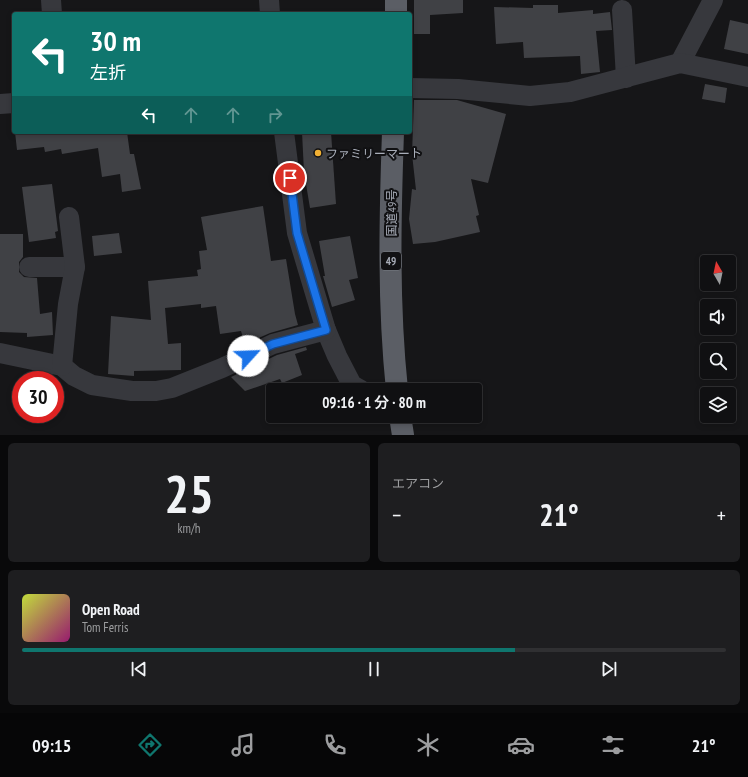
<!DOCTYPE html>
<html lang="ja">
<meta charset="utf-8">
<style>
body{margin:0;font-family:"PT Sans Narrow","Noto Sans JP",sans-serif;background:#1e1e20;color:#f1f3f6;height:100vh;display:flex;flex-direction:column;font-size:15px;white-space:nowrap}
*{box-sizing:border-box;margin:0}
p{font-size:13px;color:#9c9d9f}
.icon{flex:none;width:22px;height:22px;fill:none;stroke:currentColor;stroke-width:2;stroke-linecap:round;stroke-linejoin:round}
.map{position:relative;height:435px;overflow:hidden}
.side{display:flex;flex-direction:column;gap:8px;padding:8px;background:#09090a;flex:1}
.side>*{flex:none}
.banner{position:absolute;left:12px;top:12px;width:400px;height:122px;border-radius:4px;box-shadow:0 2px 6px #0003,0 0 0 1px #303032;background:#0f766e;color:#fff;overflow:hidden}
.needle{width:26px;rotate:351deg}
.fabs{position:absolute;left:700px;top:255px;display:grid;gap:8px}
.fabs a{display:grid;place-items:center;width:36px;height:36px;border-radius:4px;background:#101012;box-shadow:0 2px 6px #0003,0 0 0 1px #303032;font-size:20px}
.speed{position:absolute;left:12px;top:371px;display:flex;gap:8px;font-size:20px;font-weight:700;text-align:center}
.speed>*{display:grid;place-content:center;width:52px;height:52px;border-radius:50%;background:#101012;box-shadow:0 2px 6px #0003,0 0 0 1px #303032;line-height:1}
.speed .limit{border:6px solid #d22;background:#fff;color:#111}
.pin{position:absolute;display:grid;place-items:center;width:34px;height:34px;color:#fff;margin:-17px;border:2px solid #fff;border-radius:50%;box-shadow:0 1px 4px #0007}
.me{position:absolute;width:44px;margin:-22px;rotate:65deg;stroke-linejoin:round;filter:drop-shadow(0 0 3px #0008)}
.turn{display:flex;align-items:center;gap:14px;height:84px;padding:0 12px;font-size:18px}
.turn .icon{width:52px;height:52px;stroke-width:2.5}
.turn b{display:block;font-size:28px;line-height:34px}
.lanes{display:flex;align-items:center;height:38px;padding:0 12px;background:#0003;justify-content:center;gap:20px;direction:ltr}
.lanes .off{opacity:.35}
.big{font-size:30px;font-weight:600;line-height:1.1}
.side .tile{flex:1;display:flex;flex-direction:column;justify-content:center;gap:6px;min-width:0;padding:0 14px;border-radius:6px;background:#1e1e20}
.side .dial{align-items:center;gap:0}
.dial b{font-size:52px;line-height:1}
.song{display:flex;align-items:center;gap:12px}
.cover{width:48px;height:48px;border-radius:6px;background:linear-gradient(135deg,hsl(70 70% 55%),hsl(320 70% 35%))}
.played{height:4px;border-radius:2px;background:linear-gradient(90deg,#0f766e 70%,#303032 70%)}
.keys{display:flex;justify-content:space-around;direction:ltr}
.heat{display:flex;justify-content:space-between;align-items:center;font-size:22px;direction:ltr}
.side .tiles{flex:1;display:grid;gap:8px;grid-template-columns:1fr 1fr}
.tile:last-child{grid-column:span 2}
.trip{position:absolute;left:266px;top:383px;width:216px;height:40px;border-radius:4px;background:#101012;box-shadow:0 2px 6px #0003,0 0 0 1px #303032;font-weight:600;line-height:40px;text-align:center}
.tabs{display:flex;height:64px;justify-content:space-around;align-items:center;background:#060607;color:#9c9d9f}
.tabs .icon{width:28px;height:28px}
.tabs .selected{color:#0f766e}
.tabs b{font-size:18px;color:#f1f3f6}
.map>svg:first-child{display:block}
</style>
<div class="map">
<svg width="748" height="435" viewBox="0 0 748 435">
<rect width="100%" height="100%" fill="#161618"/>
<g fill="#404145">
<polygon points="414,0 463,0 463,13 430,15 430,34 414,34"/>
<polygon points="533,5 558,5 558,13 593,10 593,14 610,12 612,30 596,31 600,72 581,74 580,56 524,58 523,42 496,44 494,7 533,8"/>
<polygon points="730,20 748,24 748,54 724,49"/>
<polygon points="705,84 727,88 725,103 702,99"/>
<polygon points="414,100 457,100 506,114 488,183 471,179 479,215 476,216 480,232 435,242 413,244 409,219 412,189 416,190 412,154"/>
<polygon points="15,132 127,132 130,154 134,154 141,189 122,192 120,174 102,177 98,148 62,154 61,149 45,152 44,147 17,150"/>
<polygon points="302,132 331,132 336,204 310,208 304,172"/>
<polygon points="52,184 58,231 55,232 56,238 29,242 22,187"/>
<polygon points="263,206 271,261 286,259 295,314 298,325 270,333 245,344 241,331 220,334 216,306 201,308 201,304 165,308 168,344 181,343 181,370 134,371 134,376 108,374 111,316 151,320 148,281 198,276 197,270 201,269 199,251 207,250 201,217"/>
<polygon points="119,233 122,253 94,256 92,236"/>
<polygon points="0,234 23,234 23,257 19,262 19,272 24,277 37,278 40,314 52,312 53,335 27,337 27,333 0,332"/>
<polygon points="350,236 358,278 349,280 355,300 332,307 323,276 325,276 319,241"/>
<polygon points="306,347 307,350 295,354 302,375 282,383 280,379 245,391 231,377 277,355"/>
</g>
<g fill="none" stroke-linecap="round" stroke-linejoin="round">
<g stroke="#37383d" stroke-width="20">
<polyline points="51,0 52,14"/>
<polyline points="269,0 270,14"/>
<polyline points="622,10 626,78"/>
<polyline points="680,63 713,0"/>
<polyline points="410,88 458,89 530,96 570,92 680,63 748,77"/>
<polyline points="0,104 14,103"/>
<polyline points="284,132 297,233 326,330 337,356 352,385 361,390"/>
<polyline points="29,267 75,267"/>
<polyline points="0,353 62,366 74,376 92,385 132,391 156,391 172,388 222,368 273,344 326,330"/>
<polyline points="62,366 68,304 75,267 69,217"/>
</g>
<g stroke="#5b5e65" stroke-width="22">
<polyline points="396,14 396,0"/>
<path d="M393,132c-3,86 -5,172 4,258"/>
<polyline points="400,416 403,435"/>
</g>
</g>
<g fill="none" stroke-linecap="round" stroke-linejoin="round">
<g stroke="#114b97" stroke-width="10">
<polyline id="route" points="248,356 273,344 326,330 297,233 290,178"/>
</g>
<use href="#route" stroke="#1a73e8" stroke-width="7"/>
</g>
<circle fill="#f2b134" stroke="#111113" stroke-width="1.5" cx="318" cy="153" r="4"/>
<g text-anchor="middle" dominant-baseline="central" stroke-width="4" stroke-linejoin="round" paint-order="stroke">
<rect fill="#111113" stroke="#7b7e86" stroke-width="1" x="381" y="252" width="20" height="18" rx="3"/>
<g font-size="11" font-weight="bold" fill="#a8adb8">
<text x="391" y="261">49</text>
</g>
<g font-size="12" fill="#a8adb8" stroke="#111113" text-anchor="start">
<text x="326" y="153">ファミリーマート</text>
</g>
<g font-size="12" fill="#a8adb8" stroke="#111113">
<text transform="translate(391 213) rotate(-90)">国道49号</text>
</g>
</g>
</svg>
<div class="fabs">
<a><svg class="needle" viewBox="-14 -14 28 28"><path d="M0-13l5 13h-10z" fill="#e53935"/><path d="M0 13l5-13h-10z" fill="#9c9d9f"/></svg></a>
<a><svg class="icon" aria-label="sound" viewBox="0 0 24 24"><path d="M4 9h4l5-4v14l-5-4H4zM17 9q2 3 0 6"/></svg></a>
<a><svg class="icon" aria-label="search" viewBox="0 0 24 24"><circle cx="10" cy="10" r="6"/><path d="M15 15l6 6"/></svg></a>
<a><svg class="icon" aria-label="layers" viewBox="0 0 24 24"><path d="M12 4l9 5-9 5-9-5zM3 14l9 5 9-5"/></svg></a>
</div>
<div class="speed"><div class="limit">30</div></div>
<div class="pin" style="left:290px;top:178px;background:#d93025"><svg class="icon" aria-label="arrive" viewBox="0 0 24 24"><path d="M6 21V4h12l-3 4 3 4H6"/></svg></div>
<svg class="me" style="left:248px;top:356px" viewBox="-20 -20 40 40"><circle r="19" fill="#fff"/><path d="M0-13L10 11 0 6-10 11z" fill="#1a73e8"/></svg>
<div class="trip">09:16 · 1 分 · 80 m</div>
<div class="banner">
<div class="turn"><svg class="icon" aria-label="left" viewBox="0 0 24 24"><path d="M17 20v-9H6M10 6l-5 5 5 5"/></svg><div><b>30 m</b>左折</div></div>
<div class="lanes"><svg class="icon" aria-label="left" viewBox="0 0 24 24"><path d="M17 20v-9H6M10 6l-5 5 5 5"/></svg><svg class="icon off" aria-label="ahead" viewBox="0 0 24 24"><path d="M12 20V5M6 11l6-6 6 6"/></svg><svg class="icon off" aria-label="ahead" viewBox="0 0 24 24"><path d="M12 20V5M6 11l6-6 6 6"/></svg><svg class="icon off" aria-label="right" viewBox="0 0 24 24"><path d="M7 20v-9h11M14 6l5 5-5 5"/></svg></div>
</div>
</div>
<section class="side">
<div class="tiles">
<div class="tile dial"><b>25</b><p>km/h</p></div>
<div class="tile"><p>エアコン</p>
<div class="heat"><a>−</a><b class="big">21°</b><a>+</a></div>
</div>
<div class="tile">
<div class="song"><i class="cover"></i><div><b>Open Road</b><p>Tom Ferris</p></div></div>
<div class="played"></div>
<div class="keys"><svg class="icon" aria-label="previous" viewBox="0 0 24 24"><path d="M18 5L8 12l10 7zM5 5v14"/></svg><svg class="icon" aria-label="pause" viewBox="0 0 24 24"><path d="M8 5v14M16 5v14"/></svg><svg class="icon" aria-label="next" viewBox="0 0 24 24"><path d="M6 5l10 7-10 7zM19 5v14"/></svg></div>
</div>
</div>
</section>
<nav class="tabs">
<b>09:15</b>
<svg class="icon selected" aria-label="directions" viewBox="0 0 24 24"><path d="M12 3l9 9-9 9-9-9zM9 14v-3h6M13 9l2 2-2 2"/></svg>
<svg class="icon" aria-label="music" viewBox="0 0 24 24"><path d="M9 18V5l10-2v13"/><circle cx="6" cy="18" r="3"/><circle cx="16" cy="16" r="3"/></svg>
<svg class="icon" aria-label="phone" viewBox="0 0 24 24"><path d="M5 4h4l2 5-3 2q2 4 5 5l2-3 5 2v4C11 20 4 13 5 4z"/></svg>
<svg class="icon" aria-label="climate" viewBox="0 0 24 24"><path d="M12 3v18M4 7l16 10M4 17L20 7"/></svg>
<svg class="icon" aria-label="car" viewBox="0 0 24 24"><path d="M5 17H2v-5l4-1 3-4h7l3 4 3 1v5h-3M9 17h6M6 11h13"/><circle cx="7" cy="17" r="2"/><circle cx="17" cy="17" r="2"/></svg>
<svg class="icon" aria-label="filters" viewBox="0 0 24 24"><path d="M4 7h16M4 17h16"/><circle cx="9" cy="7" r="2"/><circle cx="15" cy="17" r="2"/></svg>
<b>21°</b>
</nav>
